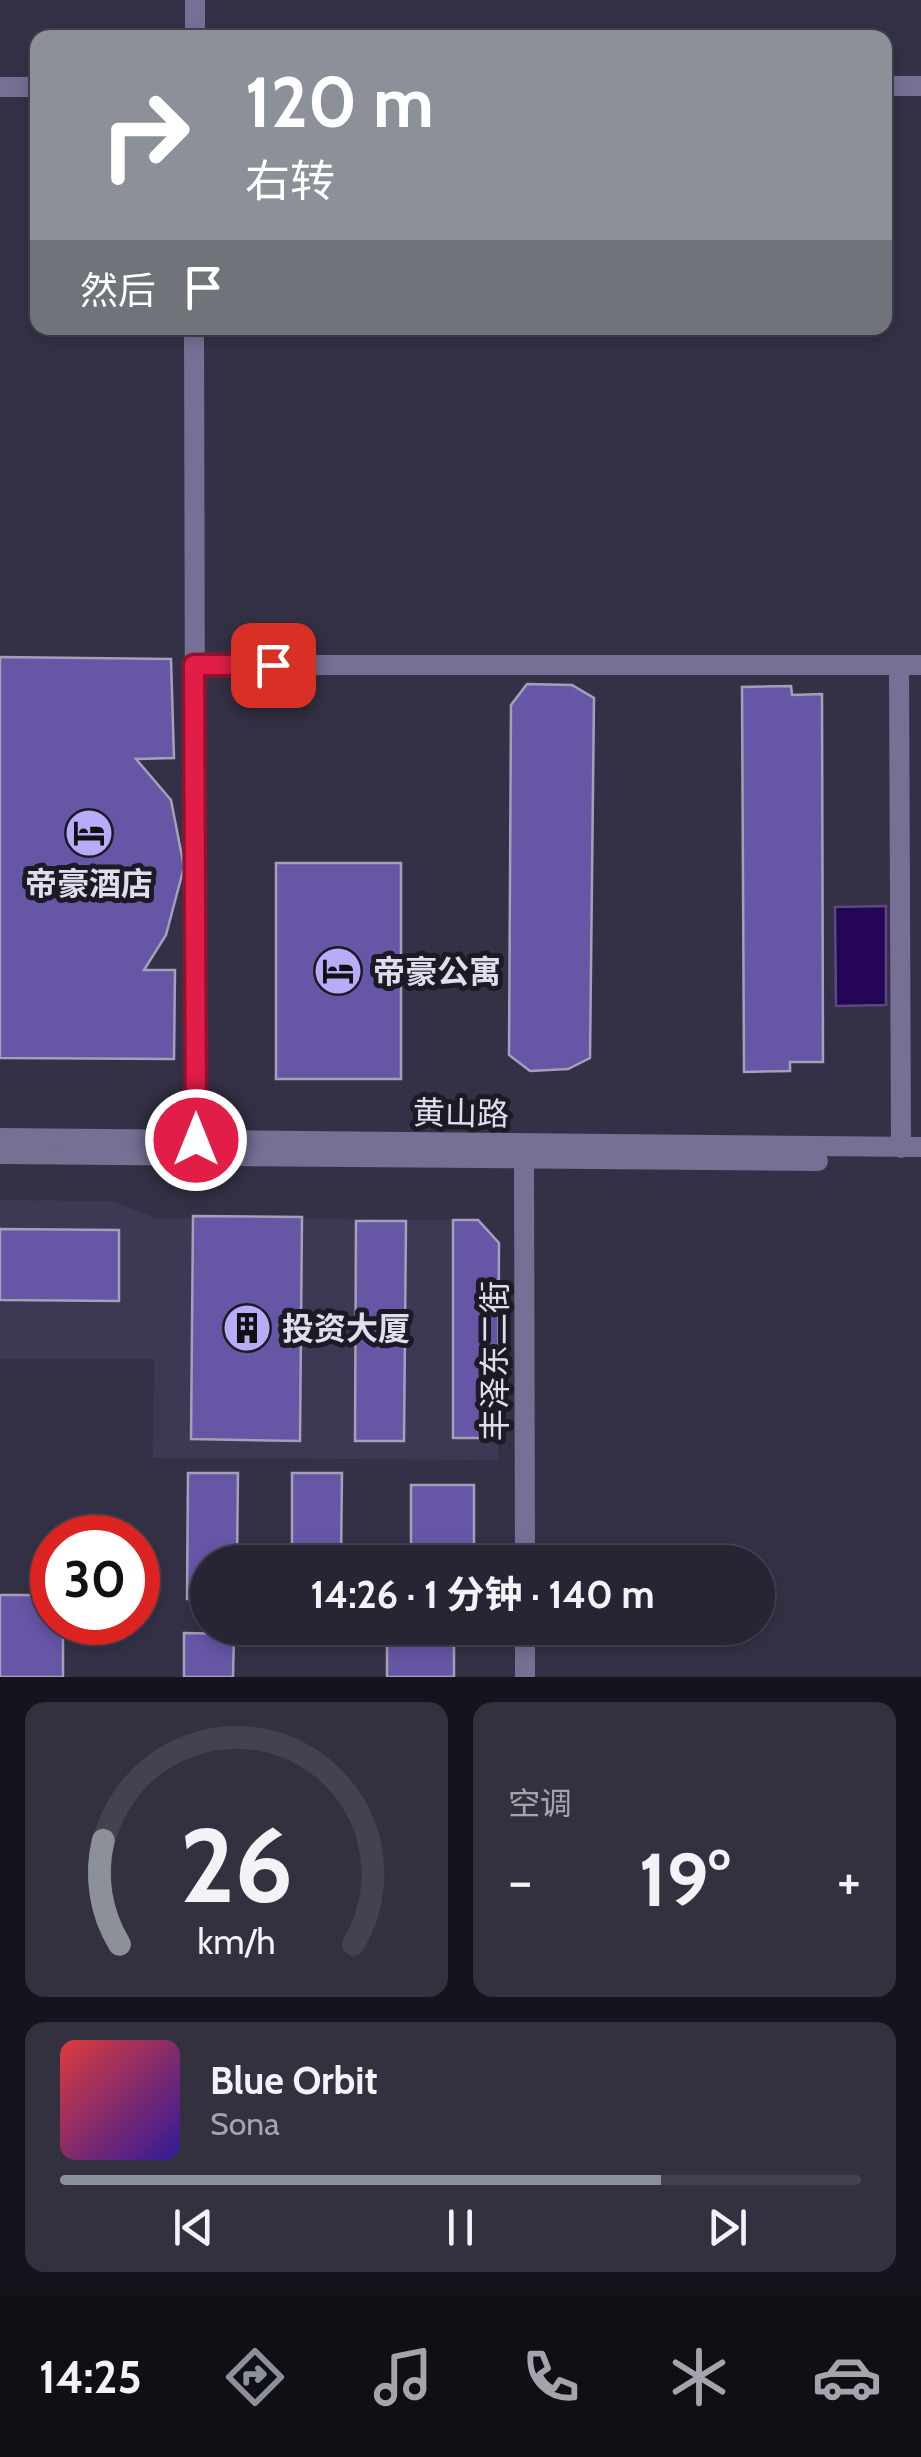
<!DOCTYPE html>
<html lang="zh">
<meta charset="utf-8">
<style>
body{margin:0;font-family:Cabin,"Noto Sans SC",sans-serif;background:#333140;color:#f1f3f6;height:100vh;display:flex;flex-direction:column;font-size:38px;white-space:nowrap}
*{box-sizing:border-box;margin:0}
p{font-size:32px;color:#a4a5ac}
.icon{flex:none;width:55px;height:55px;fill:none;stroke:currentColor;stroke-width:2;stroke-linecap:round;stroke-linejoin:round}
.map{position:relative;height:1677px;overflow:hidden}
.sheet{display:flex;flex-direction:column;gap:25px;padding:25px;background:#15141d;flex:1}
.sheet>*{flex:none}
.hud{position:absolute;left:30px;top:30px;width:862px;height:305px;border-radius:20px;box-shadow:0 5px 15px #0003,0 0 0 2px #43424f;background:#8c9099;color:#fff;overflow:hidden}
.speed{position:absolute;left:30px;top:1515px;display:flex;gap:20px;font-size:50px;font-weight:700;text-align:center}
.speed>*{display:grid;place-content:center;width:130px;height:130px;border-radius:50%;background:#272534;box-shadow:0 5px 15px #0003,0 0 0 2px #43424f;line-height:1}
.speed .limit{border:15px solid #d22;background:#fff;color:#111}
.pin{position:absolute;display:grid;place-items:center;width:85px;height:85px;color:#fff;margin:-42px;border-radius:20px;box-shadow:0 5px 15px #0006}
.me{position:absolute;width:110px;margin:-55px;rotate:0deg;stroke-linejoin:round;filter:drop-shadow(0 0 8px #0008)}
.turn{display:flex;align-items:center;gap:35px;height:210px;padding:0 50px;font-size:45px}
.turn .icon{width:130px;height:130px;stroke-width:2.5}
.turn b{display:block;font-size:70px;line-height:85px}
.then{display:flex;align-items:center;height:95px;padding:0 50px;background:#0003;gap:20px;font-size:38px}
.big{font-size:75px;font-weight:700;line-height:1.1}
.sheet .card{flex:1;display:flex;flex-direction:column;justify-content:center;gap:15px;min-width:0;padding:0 35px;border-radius:20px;background:#333140}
.sheet .dial{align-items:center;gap:0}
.dial svg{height:260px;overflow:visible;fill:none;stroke:#43424f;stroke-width:7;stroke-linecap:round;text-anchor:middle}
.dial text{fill:#f1f3f6;stroke:none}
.song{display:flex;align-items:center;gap:30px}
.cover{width:120px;height:120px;border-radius:15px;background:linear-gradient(135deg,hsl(0 70% 55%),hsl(250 70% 35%))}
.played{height:10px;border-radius:5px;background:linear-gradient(90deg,#8c9099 75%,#43424f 75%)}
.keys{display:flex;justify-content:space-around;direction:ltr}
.heat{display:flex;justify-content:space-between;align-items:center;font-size:55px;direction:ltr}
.sheet .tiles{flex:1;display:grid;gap:25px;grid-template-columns:1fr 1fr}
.card:last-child{grid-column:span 2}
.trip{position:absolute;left:190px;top:1545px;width:585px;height:100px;border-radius:50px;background:#272534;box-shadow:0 5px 15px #0003,0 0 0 2px #43424f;font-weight:700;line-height:100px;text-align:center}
.menu{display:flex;height:160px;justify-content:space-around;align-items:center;background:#100f15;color:#a4a5ac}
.menu .icon{width:70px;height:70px}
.menu .active{color:#8c9099}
.menu b{font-size:45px;color:#f1f3f6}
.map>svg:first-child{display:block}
</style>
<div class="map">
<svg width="921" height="1677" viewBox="0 0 921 1677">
<rect width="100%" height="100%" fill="#343146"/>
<polygon fill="#3d3853" points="0,1200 113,1201 155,1218 478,1220 499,1243 498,1460 153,1458 154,1359 0,1359"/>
<polygon fill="#250656" stroke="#5d4783" stroke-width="2.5" points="886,906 886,1005 836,1006 835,907"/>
<g fill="#6755a6" stroke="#a3a0ba" stroke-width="2.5">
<polygon points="0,657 171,659 174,758 136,759 171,800 184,867 166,935 144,970 175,970 174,1059 0,1058"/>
<polygon points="527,684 572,685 594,698 590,1058 568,1069 530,1071 509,1055 511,705"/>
<polygon points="791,686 792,695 822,694 823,1062 790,1062 790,1071 744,1072 742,687"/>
<rect x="276" y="863" width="125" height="216"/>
<polygon points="193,1216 302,1217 300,1441 191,1439"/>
<polygon points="453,1220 478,1220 499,1243 498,1438 453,1438"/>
<polygon points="356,1221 406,1221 404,1441 355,1441"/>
<polygon points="0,1229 119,1230 119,1301 0,1300"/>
<polygon points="188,1473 238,1473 237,1562 208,1562 208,1599 187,1599"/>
<polygon points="292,1473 342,1473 341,1562 292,1562"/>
<rect x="411" y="1485" width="63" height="77"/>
<polygon points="0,1595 52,1595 52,1622 63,1622 63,1677 0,1677"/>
<polygon points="184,1633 234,1634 233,1677 184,1677"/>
<rect x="387" y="1639" width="67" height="38"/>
</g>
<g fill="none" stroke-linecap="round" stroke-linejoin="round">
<g stroke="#767095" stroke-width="20">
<polyline points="195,38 195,0"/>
<polyline points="885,86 921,86"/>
<polyline points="0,87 38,87"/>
<polyline points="194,328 196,1140"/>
<polyline points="194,665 921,665"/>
<polyline points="899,665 901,1148"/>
<polyline points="524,1160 525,1562"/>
<polyline points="525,1628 525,1677"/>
</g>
<g stroke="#767095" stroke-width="20">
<polyline points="0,1138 921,1147"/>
<polyline points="0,1154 818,1161"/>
</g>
</g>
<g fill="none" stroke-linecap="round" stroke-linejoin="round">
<g stroke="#92132f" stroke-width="25">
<polyline id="route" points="196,1140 194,665 273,665"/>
</g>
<use href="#route" stroke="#e11d48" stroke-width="18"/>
</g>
<defs>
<g id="hotel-disc" transform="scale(2.5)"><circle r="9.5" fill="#b8abf7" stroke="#1c1a24"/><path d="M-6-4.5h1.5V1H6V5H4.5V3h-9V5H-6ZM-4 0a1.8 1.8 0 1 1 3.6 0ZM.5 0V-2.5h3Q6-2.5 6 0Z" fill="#111"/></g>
<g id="building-disc" transform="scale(2.5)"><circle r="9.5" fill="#b8abf7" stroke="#1c1a24"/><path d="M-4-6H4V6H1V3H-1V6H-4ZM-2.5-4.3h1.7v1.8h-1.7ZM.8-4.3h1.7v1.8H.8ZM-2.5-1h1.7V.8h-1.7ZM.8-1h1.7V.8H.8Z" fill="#111"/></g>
</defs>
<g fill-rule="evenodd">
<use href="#hotel-disc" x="89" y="833"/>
<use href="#hotel-disc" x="338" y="971"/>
<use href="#building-disc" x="247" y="1328"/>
</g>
<g text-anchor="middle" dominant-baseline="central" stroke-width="10" stroke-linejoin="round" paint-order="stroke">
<g font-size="32" font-weight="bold" fill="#e0deec" stroke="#1c1a24" text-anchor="start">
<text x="89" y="883" text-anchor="middle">帝豪酒店</text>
<text x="373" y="971">帝豪公寓</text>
<text x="282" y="1328">投资大厦</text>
</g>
<g font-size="32" fill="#e0deec" stroke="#1c1a24">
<text transform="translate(461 1113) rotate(1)">黄山路</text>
<text transform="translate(494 1361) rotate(-90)">丰泽东二街</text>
</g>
</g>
</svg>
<div class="speed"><div class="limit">30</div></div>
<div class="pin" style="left:273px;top:665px;background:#d93025"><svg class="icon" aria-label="arrive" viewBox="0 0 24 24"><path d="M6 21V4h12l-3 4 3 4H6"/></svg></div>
<svg class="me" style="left:196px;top:1140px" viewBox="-20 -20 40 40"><circle r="17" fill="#e11d48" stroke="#fff" stroke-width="3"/><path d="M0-11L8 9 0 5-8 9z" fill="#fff"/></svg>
<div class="trip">14:26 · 1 分钟 · 140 m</div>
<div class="hud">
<div class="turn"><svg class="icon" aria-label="right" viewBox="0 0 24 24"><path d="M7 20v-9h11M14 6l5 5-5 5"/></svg><div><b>120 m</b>右转</div></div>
<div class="then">然后<svg class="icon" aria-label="arrive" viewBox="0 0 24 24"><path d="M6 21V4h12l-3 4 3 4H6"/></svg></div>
</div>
</div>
<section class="sheet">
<div class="tiles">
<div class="card dial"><svg viewBox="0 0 100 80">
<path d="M14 69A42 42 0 1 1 86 69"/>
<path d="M14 69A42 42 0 0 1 9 37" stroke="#8c9099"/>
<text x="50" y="56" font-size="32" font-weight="700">26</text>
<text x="50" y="72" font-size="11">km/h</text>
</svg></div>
<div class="card"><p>空调</p>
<div class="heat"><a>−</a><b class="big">19°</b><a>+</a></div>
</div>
<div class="card">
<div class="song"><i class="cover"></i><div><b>Blue Orbit</b><p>Sona</p></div></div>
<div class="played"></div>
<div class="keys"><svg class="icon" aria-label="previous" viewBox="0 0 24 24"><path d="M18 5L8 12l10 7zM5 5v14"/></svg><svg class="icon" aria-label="pause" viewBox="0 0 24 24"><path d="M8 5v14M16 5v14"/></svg><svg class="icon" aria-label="next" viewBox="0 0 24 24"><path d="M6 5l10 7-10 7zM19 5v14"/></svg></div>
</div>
</div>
</section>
<nav class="menu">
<b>14:25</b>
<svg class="icon active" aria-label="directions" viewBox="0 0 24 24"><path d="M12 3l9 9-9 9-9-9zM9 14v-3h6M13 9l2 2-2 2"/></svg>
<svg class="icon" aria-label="music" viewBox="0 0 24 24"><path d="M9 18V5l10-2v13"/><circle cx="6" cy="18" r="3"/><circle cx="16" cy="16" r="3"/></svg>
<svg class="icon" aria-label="phone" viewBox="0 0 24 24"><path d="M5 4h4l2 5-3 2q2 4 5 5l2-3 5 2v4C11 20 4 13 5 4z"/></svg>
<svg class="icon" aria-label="climate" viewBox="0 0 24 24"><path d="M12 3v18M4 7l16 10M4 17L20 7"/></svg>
<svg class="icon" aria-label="car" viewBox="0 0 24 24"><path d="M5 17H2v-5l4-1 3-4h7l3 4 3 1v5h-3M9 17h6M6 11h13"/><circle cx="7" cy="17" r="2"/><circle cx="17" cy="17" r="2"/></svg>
</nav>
